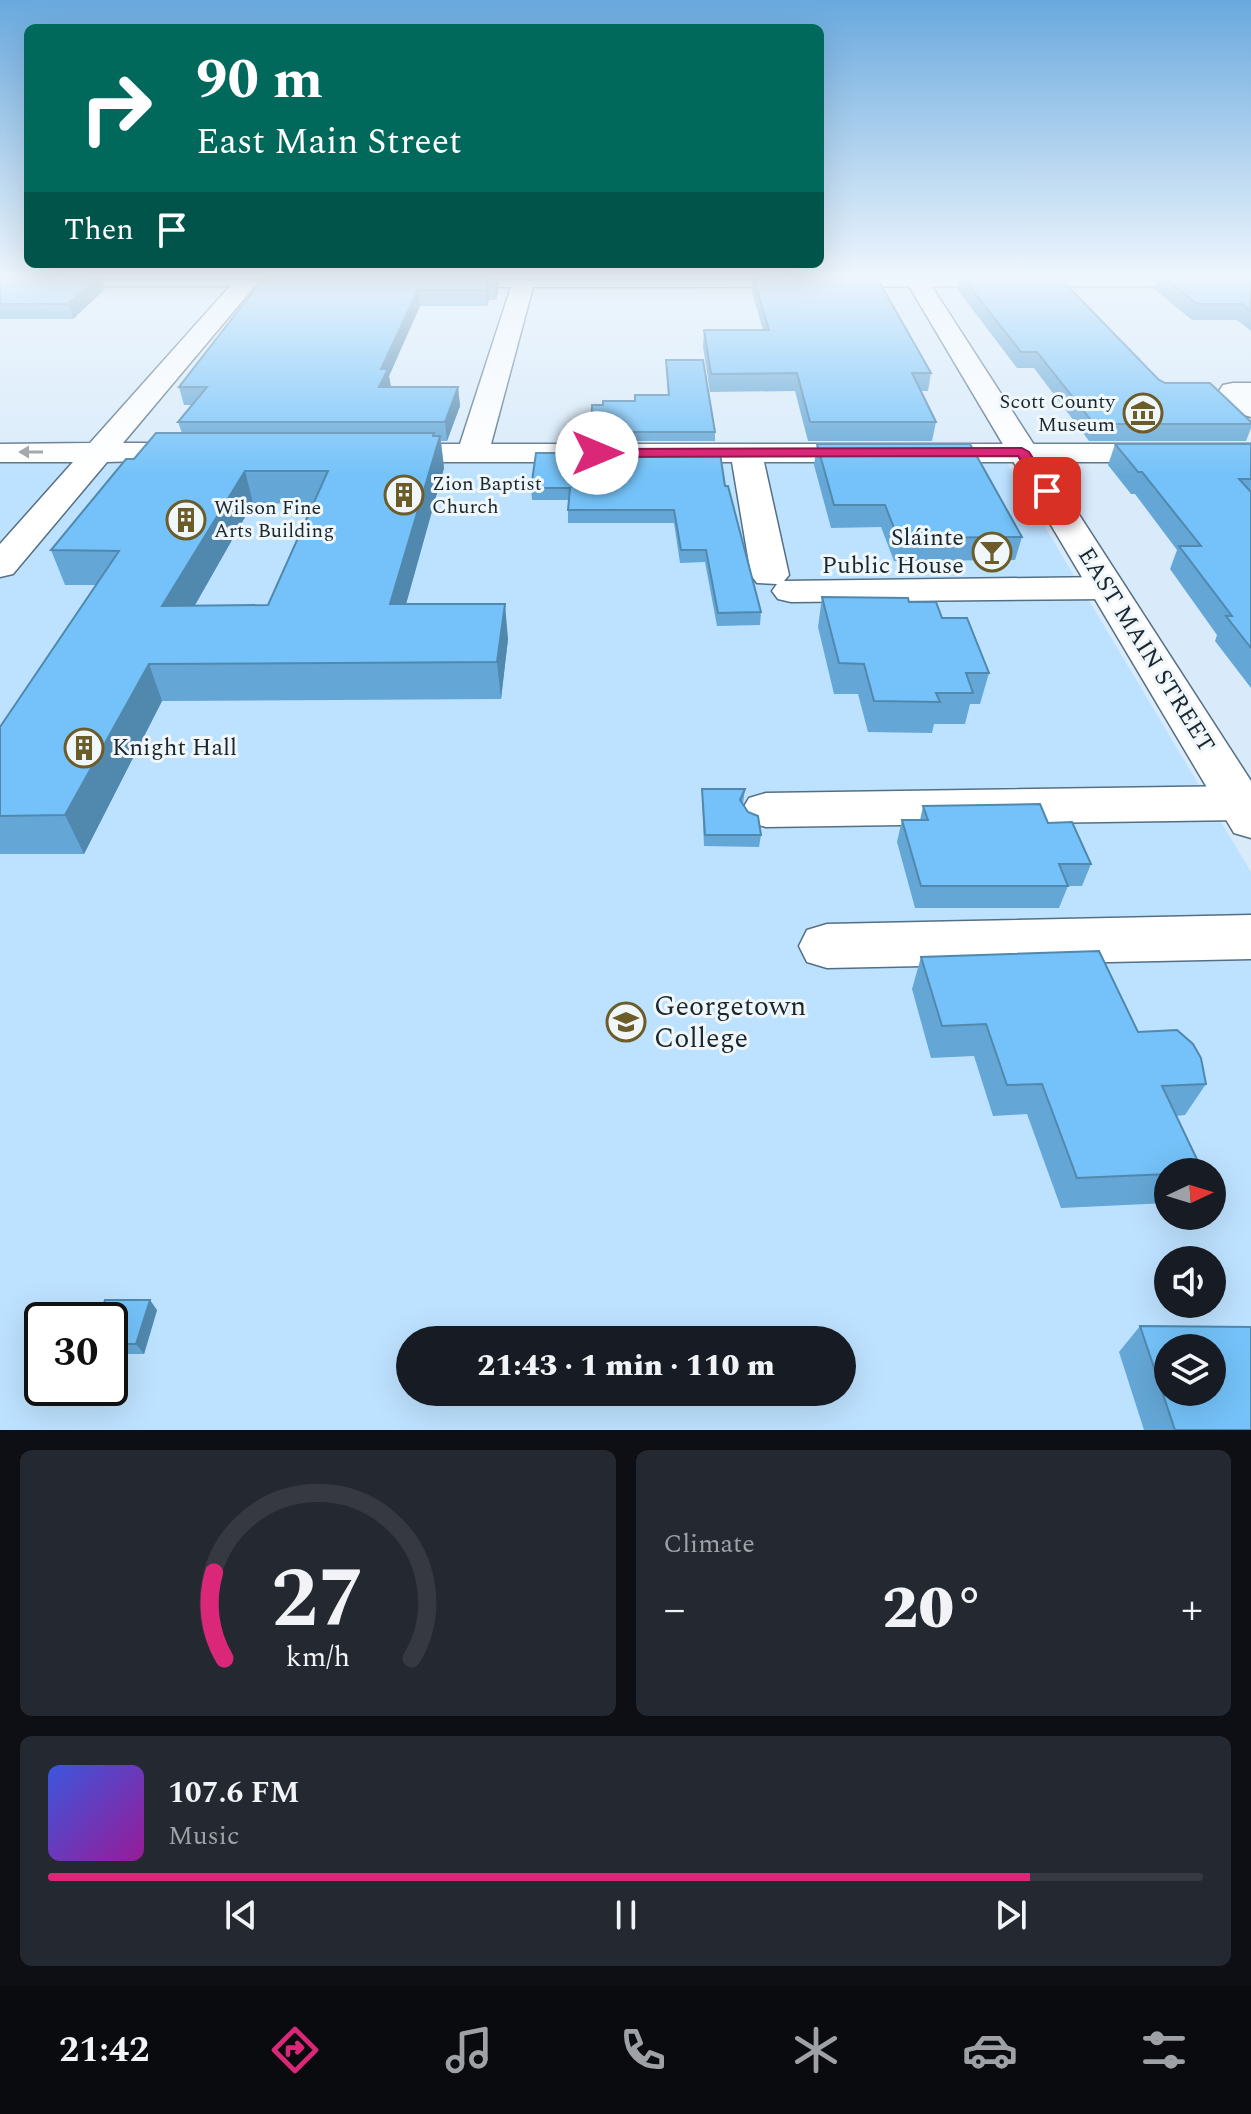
<!DOCTYPE html>
<meta charset="utf-8">
<style>
body{margin:0;font-family:Spectral,serif;background:#242831;color:#f1f3f6;height:100vh;display:flex;flex-direction:column;font-size:30px;white-space:nowrap}
*{box-sizing:border-box;margin:0}
p{font-size:26px;color:#9ea1a6}
.icon{flex:none;width:44px;height:44px;fill:none;stroke:currentColor;stroke-width:2;stroke-linecap:round;stroke-linejoin:round}
.map{position:relative;height:1430px;overflow:hidden}
.sheet{display:flex;flex-direction:column;gap:20px;padding:20px;background:#0d0f14;flex:1}
.sheet>*{flex:none}
.hud{position:absolute;left:24px;top:24px;width:800px;height:244px;border-radius:12px;box-shadow:0 8px 32px #0002;background:#00695c;color:#fff;overflow:hidden}
.needle{width:52px;rotate:86deg}
.fabs{position:absolute;left:1154px;top:1158px;display:grid;gap:16px}
.fabs a{display:grid;place-items:center;width:72px;height:72px;border-radius:50%;background:#171b24;box-shadow:0 8px 32px #0002;font-size:40px}
.speed{position:absolute;left:24px;top:1302px;display:flex;gap:16px;font-size:40px;font-weight:700;text-align:center}
.speed>*{display:grid;place-content:center;width:104px;height:104px;border-radius:50%;background:#171b24;box-shadow:0 8px 32px #0002;line-height:1}
.speed .limit{border:4px solid #111;border-radius:12px;background:#fff;color:#111}
.pin{position:absolute;display:grid;place-items:center;width:68px;height:68px;color:#fff;margin:-34px;border-radius:16px;box-shadow:0 4px 12px #0006}
.me{position:absolute;width:88px;margin:-44px;rotate:90deg;stroke-linejoin:round;filter:drop-shadow(0 0 6px #0008)}
.turn{display:flex;align-items:center;gap:28px;height:168px;padding:0 40px;font-size:36px}
.turn .icon{width:104px;height:104px;stroke-width:2.5}
.turn b{display:block;font-size:56px;line-height:68px}
.then{display:flex;align-items:center;height:76px;padding:0 40px;background:#0003;gap:16px;font-size:30px}
.big{font-size:60px;font-weight:800;line-height:1.1}
.sheet .widget{flex:1;display:flex;flex-direction:column;justify-content:center;gap:12px;min-width:0;padding:0 28px;border-radius:12px;background:#242831}
.sheet .dial{align-items:center;gap:0}
.dial svg{height:208px;overflow:visible;fill:none;stroke:#363941;stroke-width:7;stroke-linecap:round;text-anchor:middle}
.dial text{fill:#f1f3f6;stroke:none}
.song{display:flex;align-items:center;gap:24px}
.cover{width:96px;height:96px;border-radius:12px;background:linear-gradient(135deg,hsl(230 70% 55%),hsl(300 70% 35%))}
.played{height:8px;border-radius:4px;background:linear-gradient(90deg,#db2777 85%,#363941 85%)}
.keys{display:flex;justify-content:space-around;direction:ltr}
.heat{display:flex;justify-content:space-between;align-items:center;font-size:44px;direction:ltr}
.sheet .tiles{flex:1;display:grid;gap:20px;grid-template-columns:1fr 1fr}
.widget:last-child{grid-column:span 2}
.trip{position:absolute;left:396px;top:1326px;width:460px;height:80px;border-radius:40px;background:#171b24;box-shadow:0 8px 32px #0002;font-weight:800;line-height:80px;text-align:center}
.tabs{display:flex;height:128px;justify-content:space-around;align-items:center;background:#090b0e;color:#9ea1a6}
.tabs .icon{width:56px;height:56px}
.tabs .active{color:#db2777}
.tabs b{font-size:36px;color:#f1f3f6}
.map>svg:first-child{display:block}
</style>
<div class="map">
<svg width="1251" height="1430" viewBox="0 0 1251 1430">
<rect width="100%" height="100%" fill="#d9ebfa"/>
<path fill="#bde2ff" fill-rule="evenodd" d="M1002,455l249,417v558h-1251v-971zM1168,1172h44v44h-44zM1168,1260h44v44h-44zM42,1320h68v68h-68zM410,1340h432v52h-432zM1168,1348h44v44h-44z"/>
<g fill="none" stroke-linecap="round" stroke-linejoin="round">
<g stroke="#546f84" stroke-width="3">
<g id="minor">
<polygon points="0,276 330,276 333,280 322,287 254,287 123,443 202,443 213,445 217,452 213,459 107,462 13,574 0,577 0,544 73,462 0,462 0,444 90,443 230,286 0,286"/>
<polygon points="430,276 1251,276 1251,286 533,287 491,444 1251,444 1251,462 764,462 789,575 784,581 1107,577 1120,580 1126,588 1120,596 1107,599 791,602 778,599 772,591 777,584 757,583 751,575 732,462 382,462 371,460 366,453 371,446 382,444 460,444 511,287 438,287 430,285 427,280"/>
<polygon points="1233,383 1251,383 1251,417 1241,414 1219,391 1223,385"/>
<polygon points="1241,786 1251,789 1251,817 1241,820 766,827 749,822 742,810 749,798 766,793"/>
<polygon points="1251,915 1251,959 827,968 807,962 799,946 807,930 827,924"/>
</g>
</g>
<g stroke="#546f84" stroke-width="3">
<polygon id="major" points="903,276 925,276 1251,781 1251,838 1234,833"/>
</g>
<use href="#minor" fill="#fff" fill-rule="evenodd"/>
<use href="#major" fill="#fff" fill-rule="evenodd"/>
</g>
<g fill="#64a7d6" fill-rule="evenodd">
<polygon points="0,276 105,289 73,319 0,319"/>
<path d="M265,276h233l1,13 -3,11h-7l-2,6h-67l-31,70 2,11h67l2,19 -13,35h-6l3,27 -38,136 102,35 -7,60 -339,2 -78,153h-84v-127l96,-142h-31l-14,-35 83,-91 48,-26 -4,-11 14,-17h-8l-5,-18zM253,503l61,1 -46,101h-73z"/>
<polygon points="752,276 876,276 931,373 928,391 920,391 936,422 932,441 808,441 795,391 710,392 703,347 704,330 763,330 751,289"/>
<polygon points="960,276 1058,276 1159,380 1251,422 1251,428 1246,441 1089,441 1034,368 1017,368 957,289"/>
<polygon points="1159,276 1251,276 1251,331 1237,320 1192,320 1154,289"/>
<polygon points="666,360 715,432 715,441 592,441 591,432 635,401 668,395"/>
<polygon points="817,444 1022,537 1015,560 894,561 881,527 831,528 814,465"/>
<polygon points="1115,444 1251,444 1251,688 1215,641 1217,635 1170,569 1177,550 1135,494 1131,494 1108,465"/>
<polygon points="725,486 761,612 760,625 717,626 705,562 680,563 674,523 568,523 568,500 532,500 531,488"/>
<polygon points="822,597 909,602 942,618 989,673 980,704 970,704 965,724 934,724 932,733 868,732 858,694 834,694 818,627"/>
<polygon points="702,789 745,789 743,804 761,835 759,847 704,846 702,800"/>
<polygon points="923,806 1048,823 1091,864 1082,886 1068,886 1059,908 915,908 897,842 902,820 920,820"/>
<polygon points="921,957 1138,1032 1206,1084 1185,1115 1176,1116 1168,1172 1168,1203 1061,1208 1027,1114 993,1116 974,1056 931,1058 912,989"/>
<polygon points="157,1310 144,1354 110,1354 110,1320"/>
<polygon points="1140,1326 1251,1430 1144,1430 1119,1352"/>
</g>
<g fill="#5188ae">
<polygon points="99,276 101,276 105,289 73,319 68,304"/>
<polygon points="497,276 498,276 499,289 496,300 495,284"/>
<polygon points="488,284 489,300 487,306 486,290"/>
<polygon points="418,290 420,306 389,376 391,387 379,387 381,369"/>
<polygon points="458,387 460,406 447,441 445,422"/>
<polygon points="434,433 436,449 440,436 444,468 396,640 390,604"/>
<polygon points="245,471 253,503 174,642 162,606"/>
<polygon points="505,604 508,639 501,699 497,662"/>
<polygon points="149,664 162,701 84,854 65,815"/>
<polygon points="150,1300 157,1310 144,1354 136,1344"/>
</g>
<g fill="#74c2f9" stroke="#5188ae" stroke-width="2" fill-rule="evenodd">
<polygon points="0,276 99,276 68,304 0,304"/>
<polygon points="265,276 497,276 495,284 488,284 486,290 418,290 381,369 388,369 379,387 458,387 445,422 178,422 207,387 179,387"/>
<polygon points="753,276 876,276 931,373 912,373 936,422 810,422 797,373 711,374 704,330 769,330"/>
<polygon points="961,276 1058,276 1159,380 1165,383 1210,383 1251,422 1251,424 1094,424 1037,352 1021,352"/>
<polygon points="1162,276 1251,276 1251,311 1242,304 1197,304"/>
<polygon points="666,360 703,360 715,432 591,432 592,405 603,405 603,401 635,401 635,395 669,395"/>
<path d="M156,433h278l-1,3h7l-50,168h115l-8,58 -348,2 -84,151 -65,1v-89l119,-176 -68,-1 75,-91h8zM245,471h83l-60,134 -106,1z"/>
<polygon points="817,444 970,444 1022,537 898,538 885,505 834,505"/>
<polygon points="1115,444 1251,444 1251,479 1239,479 1251,492 1251,648 1226,616 1232,616 1179,546 1201,546 1142,472 1138,472"/>
<polygon points="536,453 720,453 725,486 728,486 761,612 718,613 706,550 681,550 674,510 568,510 570,488 531,488"/>
<polygon points="822,597 908,598 909,602 936,602 942,618 967,618 989,673 966,673 973,693 936,693 940,702 874,701 864,664 839,663"/>
<polygon points="702,789 745,789 740,800 748,812 758,816 761,835 705,835"/>
<polygon points="1040,804 1048,823 1072,822 1091,864 1059,864 1068,886 921,886 902,820 928,820 923,806"/>
<polygon points="1099,951 1138,1032 1177,1030 1193,1044 1201,1058 1206,1084 1162,1086 1203,1172 1168,1172 1168,1174 1077,1178 1042,1084 1007,1085 986,1024 942,1026 921,957"/>
<polygon points="105,1300 150,1300 136,1344 110,1344 110,1320 98,1320"/>
<path d="M1140,1326l111,1v103h-76zM1168,1348h44v44h-44z"/>
</g>
<defs><path id="oneway-solid" d="M-6-.8H1V-3.2L6.5 0L1 3.2V.8H-6Z" transform="scale(2)"/></defs>
<use fill="#989ea1" href="#oneway-solid" transform="translate(31 452) rotate(180)"/>
<linearGradient id="sky" x2="0" y2="1"><stop stop-color="#69a9de"/><stop offset="0.58" stop-color="#eef6fd"/><stop offset="1" stop-color="#eef6fd" stop-opacity="0"/></linearGradient>
<rect width="1251" height="476" fill="url(#sky)"/>
<polygon fill="#db2777" stroke="#8e194d" stroke-width="2" points="1022,448 1029,452 1054,491 1052,494 1042,494 1018,456 597,457 591,453 597,449"/>
<defs>
<g id="museum-ring" transform="scale(2)"><circle r="9.5" fill="#f0f7fb" stroke="#6c5c29" stroke-width="1.5"/><path d="M0-6L6-3V-2H-6V-3ZM-5-1h2V3h-2ZM-1-1h2V3h-2ZM3-1h2V3H3ZM-6 4H6V6H-6Z" fill="#6c5c29"/></g>
<g id="building-ring" transform="scale(2)"><circle r="9.5" fill="#f0f7fb" stroke="#6c5c29" stroke-width="1.5"/><path d="M-4-6H4V6H1V3H-1V6H-4ZM-2.5-4.3h1.7v1.8h-1.7ZM.8-4.3h1.7v1.8H.8ZM-2.5-1h1.7V.8h-1.7ZM.8-1h1.7V.8H.8Z" fill="#6c5c29"/></g>
<g id="bar-ring" transform="scale(2)"><circle r="9.5" fill="#f0f7fb" stroke="#6c5c29" stroke-width="1.5"/><path d="M-6-5H6L.8 .8V4.5H3.5V6h-7V4.5H-.8V.8Z" fill="#6c5c29"/></g>
<g id="university-ring" transform="scale(2)"><circle r="9.5" fill="#f0f7fb" stroke="#6c5c29" stroke-width="1.5"/><path d="M0-5L7-2L0 1L-7-2ZM-4 1L0 2.5L4 1V4Q0 6-4 4Z" fill="#6c5c29"/></g>
</defs>
<g fill-rule="evenodd">
<use href="#museum-ring" x="1143" y="413"/>
<use href="#building-ring" x="404" y="495"/>
<use href="#building-ring" x="186" y="520"/>
<use href="#bar-ring" x="992" y="552"/>
<use href="#building-ring" x="84" y="748"/>
<use href="#university-ring" x="626" y="1022"/>
</g>
<g text-anchor="middle" dominant-baseline="central" stroke-width="6" stroke-linejoin="round" paint-order="stroke">
<g font-size="20" fill="#1b272f" stroke="#f0f7fb" text-anchor="start">
<text x="1115" y="402" text-anchor="end">Scott County<tspan x="1115" dy="23">Museum</tspan></text>
<text x="432" y="484">Zion Baptist<tspan x="432" dy="23">Church</tspan></text>
<text x="214" y="508">Wilson Fine<tspan x="214" dy="23">Arts Building</tspan></text>
</g>
<g font-size="24" fill="#1b272f" stroke="#f0f7fb" text-anchor="end">
<text x="964" y="538">Sláinte<tspan x="964" dy="28">Public House</tspan></text>
<text x="112" y="748" text-anchor="start">Knight Hall</text>
</g>
<g font-size="24" fill="#1b272f" stroke="#f0f7fb">
<text transform="translate(1146 650) rotate(58)">EAST MAIN STREET</text>
</g>
<g font-size="28" fill="#1b272f" stroke="#f0f7fb" text-anchor="start">
<text x="654" y="1006">Georgetown<tspan x="654" dy="32">College</tspan></text>
</g>
</g>
</svg>
<div class="fabs">
<a><svg class="needle" viewBox="-14 -14 28 28"><path d="M0-13l5 13h-10z" fill="#e53935"/><path d="M0 13l5-13h-10z" fill="#9ea1a6"/></svg></a>
<a><svg class="icon" aria-label="sound" viewBox="0 0 24 24"><path d="M4 9h4l5-4v14l-5-4H4zM17 9q2 3 0 6"/></svg></a>
<a><svg class="icon" aria-label="layers" viewBox="0 0 24 24"><path d="M12 4l9 5-9 5-9-5zM3 14l9 5 9-5"/></svg></a>
</div>
<div class="speed"><div class="limit">30</div></div>
<div class="pin" style="left:1047px;top:491px;background:#d93025"><svg class="icon" aria-label="arrive" viewBox="0 0 24 24"><path d="M6 21V4h12l-3 4 3 4H6"/></svg></div>
<svg class="me" style="left:597px;top:453px" viewBox="-20 -20 40 40"><circle r="19" fill="#fff"/><path d="M0-13L10 11 0 6-10 11z" fill="#db2777"/></svg>
<div class="trip">21:43 · 1 min · 110 m</div>
<div class="hud">
<div class="turn"><svg class="icon" aria-label="right" viewBox="0 0 24 24"><path d="M7 20v-9h11M14 6l5 5-5 5"/></svg><div><b>90 m</b>East Main Street</div></div>
<div class="then">Then<svg class="icon" aria-label="arrive" viewBox="0 0 24 24"><path d="M6 21V4h12l-3 4 3 4H6"/></svg></div>
</div>
</div>
<section class="sheet">
<div class="tiles">
<div class="widget dial"><svg viewBox="0 0 100 80">
<path d="M14 69A42 42 0 1 1 86 69"/>
<path d="M14 69A42 42 0 0 1 10 36" stroke="#db2777"/>
<text x="50" y="56" font-size="32" font-weight="700">27</text>
<text x="50" y="72" font-size="11">km/h</text>
</svg></div>
<div class="widget"><p>Climate</p>
<div class="heat"><a>−</a><b class="big">20°</b><a>+</a></div>
</div>
<div class="widget">
<div class="song"><i class="cover"></i><div><b>107.6 FM</b><p>Music</p></div></div>
<div class="played"></div>
<div class="keys"><svg class="icon" aria-label="previous" viewBox="0 0 24 24"><path d="M18 5L8 12l10 7zM5 5v14"/></svg><svg class="icon" aria-label="pause" viewBox="0 0 24 24"><path d="M8 5v14M16 5v14"/></svg><svg class="icon" aria-label="next" viewBox="0 0 24 24"><path d="M6 5l10 7-10 7zM19 5v14"/></svg></div>
</div>
</div>
</section>
<nav class="tabs">
<b>21:42</b>
<svg class="icon active" aria-label="directions" viewBox="0 0 24 24"><path d="M12 3l9 9-9 9-9-9zM9 14v-3h6M13 9l2 2-2 2"/></svg>
<svg class="icon" aria-label="music" viewBox="0 0 24 24"><path d="M9 18V5l10-2v13"/><circle cx="6" cy="18" r="3"/><circle cx="16" cy="16" r="3"/></svg>
<svg class="icon" aria-label="phone" viewBox="0 0 24 24"><path d="M5 4h4l2 5-3 2q2 4 5 5l2-3 5 2v4C11 20 4 13 5 4z"/></svg>
<svg class="icon" aria-label="climate" viewBox="0 0 24 24"><path d="M12 3v18M4 7l16 10M4 17L20 7"/></svg>
<svg class="icon" aria-label="car" viewBox="0 0 24 24"><path d="M5 17H2v-5l4-1 3-4h7l3 4 3 1v5h-3M9 17h6M6 11h13"/><circle cx="7" cy="17" r="2"/><circle cx="17" cy="17" r="2"/></svg>
<svg class="icon" aria-label="filters" viewBox="0 0 24 24"><path d="M4 7h16M4 17h16"/><circle cx="9" cy="7" r="2"/><circle cx="15" cy="17" r="2"/></svg>
</nav>
